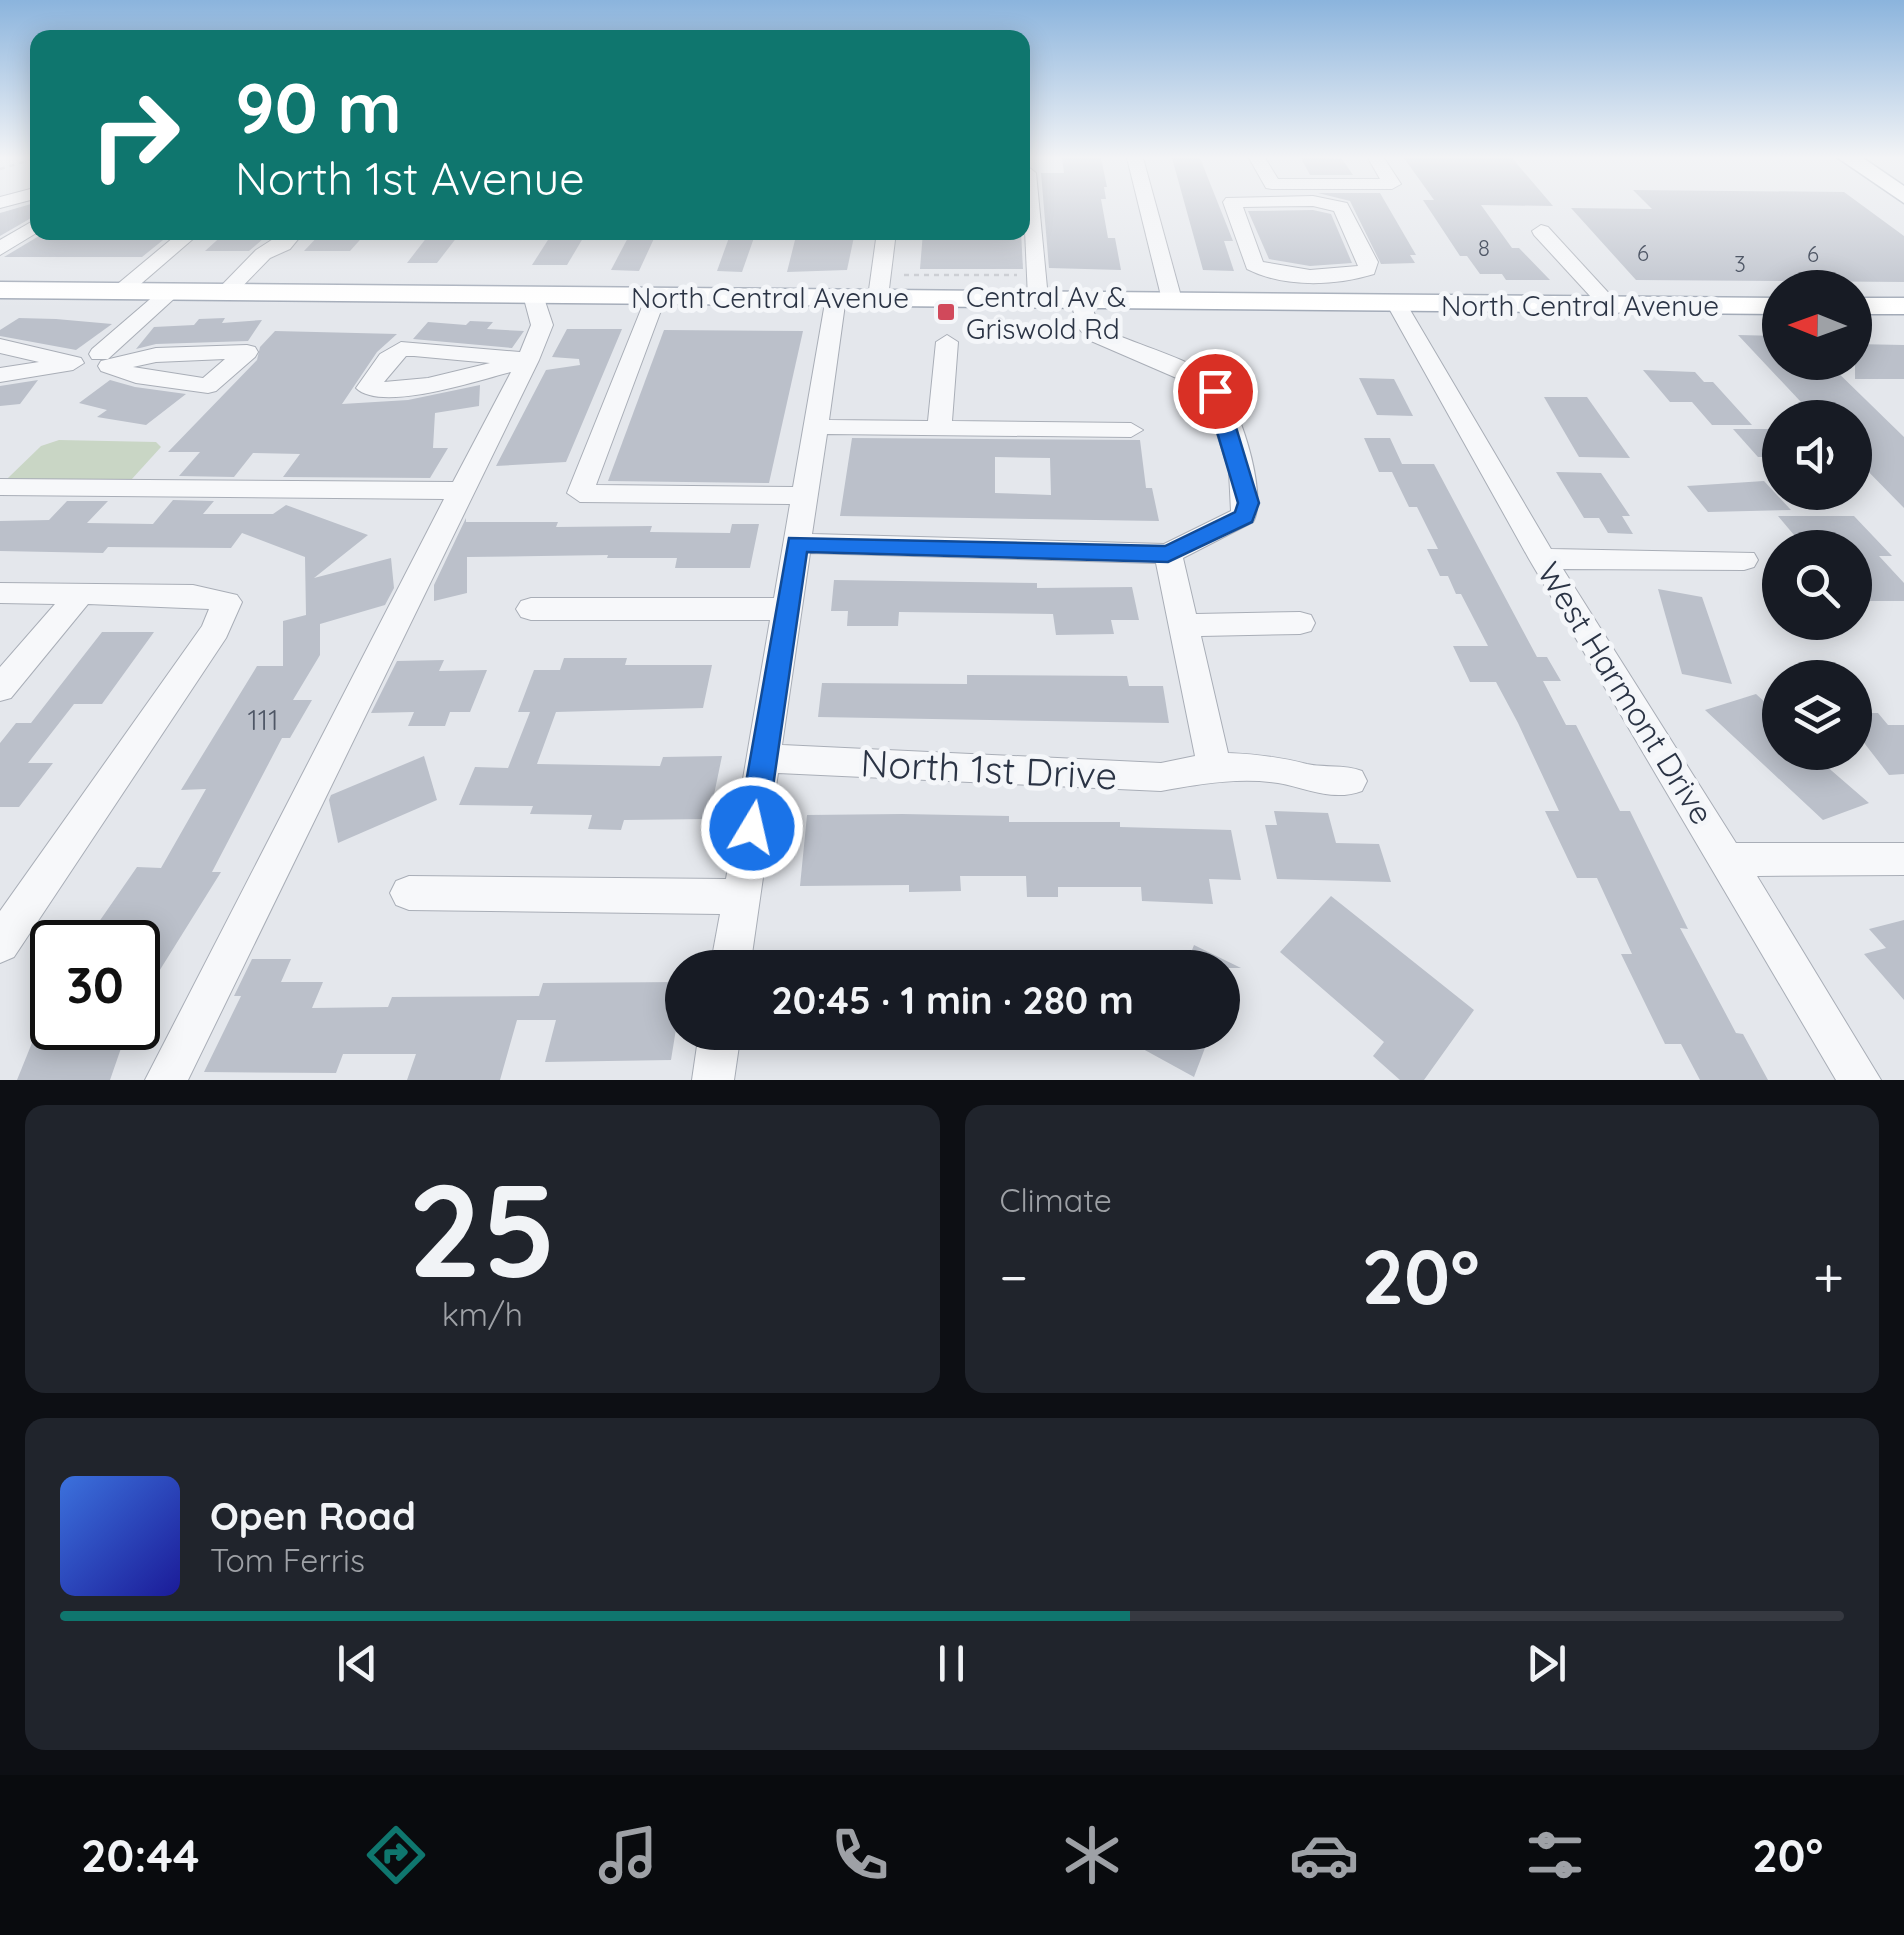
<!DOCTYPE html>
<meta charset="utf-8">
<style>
body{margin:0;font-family:Quicksand,sans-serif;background:#20242c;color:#f1f3f6;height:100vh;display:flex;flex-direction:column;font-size:38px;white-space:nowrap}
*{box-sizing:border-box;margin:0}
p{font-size:32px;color:#9ea1a6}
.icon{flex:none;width:55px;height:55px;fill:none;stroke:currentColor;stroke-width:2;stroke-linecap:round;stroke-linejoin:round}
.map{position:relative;height:1080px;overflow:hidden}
.drawer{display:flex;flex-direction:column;gap:25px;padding:25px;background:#0d0f14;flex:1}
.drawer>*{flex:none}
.hud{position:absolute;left:30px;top:30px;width:1000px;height:210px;border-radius:20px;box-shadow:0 5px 25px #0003;background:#0f766e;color:#fff;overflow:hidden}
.needle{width:65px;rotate:271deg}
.controls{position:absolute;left:1762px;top:270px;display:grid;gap:20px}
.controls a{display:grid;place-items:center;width:110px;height:110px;border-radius:50%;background:#171b24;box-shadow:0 5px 25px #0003;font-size:50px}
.speed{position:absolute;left:30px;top:920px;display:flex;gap:20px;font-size:50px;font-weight:700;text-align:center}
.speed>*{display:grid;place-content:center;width:130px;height:130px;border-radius:50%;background:#171b24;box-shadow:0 5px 25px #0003;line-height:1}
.speed .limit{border:5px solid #111;border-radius:15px;background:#fff;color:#111}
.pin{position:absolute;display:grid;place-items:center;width:85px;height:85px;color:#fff;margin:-42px;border:5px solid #fff;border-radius:50%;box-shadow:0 2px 10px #0007}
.me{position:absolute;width:110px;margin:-55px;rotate:9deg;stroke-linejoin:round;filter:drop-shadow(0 0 8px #0008)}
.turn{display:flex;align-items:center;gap:35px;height:210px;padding:0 40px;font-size:45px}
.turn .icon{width:130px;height:130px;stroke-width:2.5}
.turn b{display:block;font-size:70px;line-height:85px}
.big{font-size:75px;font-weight:800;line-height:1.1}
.drawer .card{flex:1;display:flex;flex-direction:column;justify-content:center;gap:15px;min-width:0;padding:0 35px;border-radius:20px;background:#20242c}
.drawer .dial{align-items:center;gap:0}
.dial b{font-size:130px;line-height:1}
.song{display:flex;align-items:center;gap:30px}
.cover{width:120px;height:120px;border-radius:15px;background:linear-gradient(135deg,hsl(220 70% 55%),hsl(240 70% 35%))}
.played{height:10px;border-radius:5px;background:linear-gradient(90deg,#0f766e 60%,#363941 60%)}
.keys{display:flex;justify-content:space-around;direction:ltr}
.heat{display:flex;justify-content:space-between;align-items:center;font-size:55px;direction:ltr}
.drawer .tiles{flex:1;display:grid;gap:25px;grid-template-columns:1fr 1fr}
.card:last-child{grid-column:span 2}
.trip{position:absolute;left:665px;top:950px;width:575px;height:100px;border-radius:50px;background:#171b24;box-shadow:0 5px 25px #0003;font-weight:800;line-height:100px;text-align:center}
.menu{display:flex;height:160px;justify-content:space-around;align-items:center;background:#090b0e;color:#9ea1a6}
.menu .icon{width:70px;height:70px}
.menu .selected{color:#0f766e}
.menu b{font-size:45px;color:#f1f3f6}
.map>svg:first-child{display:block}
</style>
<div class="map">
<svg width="1904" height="1080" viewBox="0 0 1904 1080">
<rect width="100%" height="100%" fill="#e4e7ec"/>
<polygon fill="#c9d6c5" points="59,440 156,442 161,447 131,480 7,479 41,446"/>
<g fill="#bbc0ca" fill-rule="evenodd">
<polygon points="1062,158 1101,158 1107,187 1104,187 1106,199 1101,199 1108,238 1115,238 1121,270 1049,268 1041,173 1064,173"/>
<polygon points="1172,158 1200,158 1233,241 1224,241 1234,271 1203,270"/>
<polygon points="1301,158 1342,159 1353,175 1310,175"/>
<polygon points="1404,158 1512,158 1553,206 1481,205 1512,248 1519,248 1550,280 1506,280 1502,274 1480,274 1467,256 1460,256 1423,200 1434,200"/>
<polygon points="1633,190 1844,192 1904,236 1904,282 1636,280 1571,208 1652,209"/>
<polygon points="1318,193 1380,193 1416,255 1410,255 1415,263 1381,264 1350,201"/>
<polygon points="38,202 38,214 0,236 0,213"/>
<polygon points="1313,210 1331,214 1352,263 1310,266 1269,259 1248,211"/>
<polygon points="226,232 271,232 249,251 205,251"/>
<polygon points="322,232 367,232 350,251 304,251"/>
<polygon points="431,232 461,232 437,263 407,263"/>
<polygon points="553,232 586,233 567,265 532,265"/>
<polygon points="631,232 657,232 639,271 611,270"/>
<polygon points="731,232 756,232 742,272 717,271"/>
<polygon points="797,232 855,232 847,270 787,272"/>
<polygon points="923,232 1021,232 1023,269 920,269"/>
<polygon points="39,236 110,235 168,236 142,257 4,257"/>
<polygon points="19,318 56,319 112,324 76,350 0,336 0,330"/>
<polygon points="225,318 222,323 262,320 248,341 156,344 136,349 154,327 194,325 199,319"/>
<polygon points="470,321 493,322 487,329 524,331 512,348 413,339 428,322 466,325"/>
<polygon points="567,329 622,329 566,462 496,466 546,370 580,365 579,359 552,357"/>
<polygon points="664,330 803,331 769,483 608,481"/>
<polygon points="275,331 397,334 377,352 342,404 408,400 480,385 479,406 435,413 433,448 448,448 430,478 283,477 300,454 253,453 234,477 179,476 200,452 168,452 257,360 260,347"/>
<polygon points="1738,335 1780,336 1780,362 1827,362 1904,437 1904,508 1855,458 1855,418 1816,418"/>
<polygon points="1855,344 1904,345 1904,379 1855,379"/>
<polygon points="1643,370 1695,372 1704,382 1713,382 1752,425 1712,425 1692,402 1670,402"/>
<polygon points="1359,378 1394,379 1413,416 1377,415"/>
<polygon points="38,380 20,404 0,406 0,386"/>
<polygon points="110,380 135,387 186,394 146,425 97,417 107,410 79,403"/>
<polygon points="1544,397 1587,397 1630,458 1579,457"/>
<polygon points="1733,429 1770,429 1780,440 1780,457 1758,457"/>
<path d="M852,438l288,2 6,48h6l7,33 -319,-5zM995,457l55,1 1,37 -56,-2z"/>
<polygon points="1364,438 1390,438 1402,464 1434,464 1537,657 1547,657 1561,681 1543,681 1566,725 1576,725 1620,811 1630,811 1688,929 1680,928 1736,1033 1743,1034 1768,1080 1700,1080 1681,1044 1665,1044 1621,954 1632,954 1597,878 1577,878 1545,811 1559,811 1518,723 1496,682 1470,682 1453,646 1488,646 1461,594 1456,594 1448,576 1440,576 1427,549 1438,549 1417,507 1409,507 1392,472 1379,472"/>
<polygon points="1556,472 1601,473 1630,516 1622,516 1633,534 1608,533 1599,518 1584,518"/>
<polygon points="1764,481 1791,510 1708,512 1687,486"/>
<polygon points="173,500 214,501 203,514 273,514 286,505 368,535 314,578 391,558 394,588 385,605 320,624 320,655 293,700 312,700 290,738 282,738 212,872 221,872 158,973 138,971 138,942 85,942 137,867 161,868 206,789 181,790 257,666 283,666 283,621 306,615 305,557 242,533 231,548 108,547 103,553 0,551 0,521 49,520 67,501 108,501 87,523 153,524"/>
<polygon points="1778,516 1854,516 1892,556 1879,556 1904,583 1904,601 1867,601 1855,587 1855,548 1805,548"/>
<polygon points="466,518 466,522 558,522 556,527 652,526 650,532 730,533 732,524 759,524 750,568 675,568 677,558 607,558 608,555 467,557 467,593 434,601 434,585"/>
<polygon points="834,580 1037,583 1037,588 1132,587 1139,620 1111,620 1114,634 1056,635 1053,614 899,612 898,626 847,626 848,611 831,611"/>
<polygon points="1658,589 1702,597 1732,684 1682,674"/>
<polygon points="102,632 154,632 102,704 74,704 28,763 53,763 19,807 0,807 0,743 16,723 31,723"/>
<polygon points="564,658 627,658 625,665 712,665 703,708 556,712 537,764 660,766 663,757 722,756 709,819 624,820 621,830 588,829 592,815 530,814 533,806 459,805 475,767 508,768 530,712 518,712 534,670 560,670"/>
<polygon points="444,660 439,671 487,670 470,712 450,712 445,726 408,726 414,712 371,713 397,661"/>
<polygon points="967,675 1127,676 1129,686 1163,686 1169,723 818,717 822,683 967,684"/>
<polygon points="1756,694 1780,716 1780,752 1810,752 1869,803 1823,820 1705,710"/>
<polygon points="1855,713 1878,713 1888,725 1904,725 1904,774 1889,775 1855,731"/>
<polygon points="424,756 437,800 338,843 329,800 331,795"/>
<polygon points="1274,811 1328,813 1336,843 1379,844 1391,882 1277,879 1265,825 1277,825"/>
<polygon points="902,814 1009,816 1009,822 1120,822 1120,827 1231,830 1241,880 1209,879 1213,904 1142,901 1141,887 1058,887 1058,897 1027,897 1026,876 960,876 961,891 909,892 909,885 800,886 807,815"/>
<polygon points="1331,896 1474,1010 1424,1080 1400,1080 1373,1056 1384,1042 1280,952"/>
<polygon points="1904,920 1904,1000 1864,954 1886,948 1869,929"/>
<polygon points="1194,945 1241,968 1185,968"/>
<polygon points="252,959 291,959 281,982 323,982 312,1008 388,1007 392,997 539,996 543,983 682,982 682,992 671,1060 545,1062 556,1020 517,1020 500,1080 407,1080 416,1054 343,1054 336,1073 204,1072 241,996 234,996"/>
<polygon points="38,1028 128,1028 110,1080 17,1080"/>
<polygon points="1112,1032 1211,1032 1194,1077"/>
</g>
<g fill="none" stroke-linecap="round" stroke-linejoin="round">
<g stroke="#a9aeb7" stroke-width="2">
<g id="minor">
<polygon points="1127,158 1143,158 1182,300 1179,304 1165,304 1162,300"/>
<polygon points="1249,158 1265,158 1278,179 1380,179 1368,158 1384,158 1401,184 1392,189 1272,189 1266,188"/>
<polygon points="1022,162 1036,173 1048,298 1038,304 1028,298"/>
<polygon points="38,187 38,198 0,208 0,197"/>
<path d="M1313,196l34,7 31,59 -4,12c-39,12 -90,14 -127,-5l-24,-67 3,-4zM1313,206l21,5 24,55 -48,4 -47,-8 -20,-55z"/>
<polygon points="38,218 38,232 0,255 0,240"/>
<polygon points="1541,225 1548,227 1616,301 1619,305 1616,309 1602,309 1534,235 1532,231"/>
<polygon points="180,232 201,232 128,295 114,295 111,291 114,287"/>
<polygon points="284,232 304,232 290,249 270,258 233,296 219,296 216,292 219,288 256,250"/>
<polygon points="877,232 896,232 888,297 878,303 868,297"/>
<polygon points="170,286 177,288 180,292 177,296 108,359 92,359 89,354 92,349 163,288"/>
<path d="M533,289l10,6 10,30 -14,35 -351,720h-43l299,-581 -444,-4v-16l453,3 58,-110c-32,8 -130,41 -155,16l24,-34 21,-12 119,10 11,-27 -8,-30zM406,356h8l76,7 -62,15 -44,4z"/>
<path d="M656,291l10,6 -70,188 197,2 33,-190 10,-6 10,6 -17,123 99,1 8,-79 11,-7 11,7 -6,79 179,2 12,7 -12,7 -304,-3 -15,100 352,10 67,-33 -2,-40 -25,-77 -9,-8 -104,-45 -13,-13 -8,-29 10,-6 7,2 12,30 8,6c34,15 77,26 107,47 24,17 55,118 39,144l-70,36 13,56 104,-2 11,3 4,8 -4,8 -11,3 -99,2 27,117c28,1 51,4 79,11 18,4 37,0 55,7l5,10 -5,10c-30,11 -55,-3 -84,-8 -39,-6 -78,1 -117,8l-383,-18 -28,195h-40l10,-54 -311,-4 -13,-5 -6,-12 6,-12 13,-5 317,3 44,-259h-239l-10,-3 -5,-8 5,-8 10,-3h243l16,-94 -210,-2 -13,-9 79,-196zM810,553l346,10 39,193 -34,7 -379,-18z"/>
<polygon points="1396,297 1406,303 1551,549 1754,553 1758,560 1754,567 1744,570 1563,569 1736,843 1904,843 1904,875 1757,876 1881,1080 1836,1080 1529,559 1386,303"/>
<polygon points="0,339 81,358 84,363 73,370 0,382 0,368 39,362 0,353"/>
<path d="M247,345l8,2 3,5 -3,5 -39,34 -8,2 -72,-10 -35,-12 -3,-5 3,-5 55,-13zM225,359l-22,19 -70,-11 23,-5z"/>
<polygon points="0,583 193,585 237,595 242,602 226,638 14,957 0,963 0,911 202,626 209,609 88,604 11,698 0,701 0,667 55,604 0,603"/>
<polygon points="699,1032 741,1032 734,1080 692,1080"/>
</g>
</g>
<g stroke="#a3abb8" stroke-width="3">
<g id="major">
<polygon points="1838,158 1863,158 1904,186 1904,203"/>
<polygon points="0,282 1780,298 1780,314 0,298"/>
<rect x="1855" y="298" width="49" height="16"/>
</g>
</g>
<g stroke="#c2c5cb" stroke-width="2.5" stroke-dasharray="5 5" stroke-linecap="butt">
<polyline points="0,169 37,158"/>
<polyline points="904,275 1017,275"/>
</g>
<use href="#minor" fill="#f7f8fa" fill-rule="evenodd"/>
<use href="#major" fill="#fff" fill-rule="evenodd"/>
</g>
<linearGradient id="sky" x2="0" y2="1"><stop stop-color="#8bb4dd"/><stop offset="0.51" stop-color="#f3f4f6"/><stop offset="1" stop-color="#f3f4f6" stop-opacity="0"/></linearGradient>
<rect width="1904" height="309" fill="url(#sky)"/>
<polygon fill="#1a73e8" stroke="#114b97" stroke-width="2.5" points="1215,385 1225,391 1259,503 1252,522 1168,562 807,552 767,828 763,837 752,840 742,837 738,828 789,538 1165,546 1235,512 1238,503 1205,391"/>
<rect fill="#d1495b" stroke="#f4f6f9" stroke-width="4" x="936" y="302" width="20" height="20" rx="5"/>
<g text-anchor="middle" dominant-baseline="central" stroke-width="10" stroke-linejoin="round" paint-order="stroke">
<g font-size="22" fill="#4f5766">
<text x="1484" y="248">8</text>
<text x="1643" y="253">6</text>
<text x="1813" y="254">6</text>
<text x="1740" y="264">3</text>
</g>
<g font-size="28" fill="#2b3445" stroke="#f4f6f9" text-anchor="start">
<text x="966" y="296">Central Av &amp;<tspan x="966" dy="32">Griswold Rd</tspan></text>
</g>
<g font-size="28" fill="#2b3445" stroke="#f4f6f9">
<text x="770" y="297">North Central Avenue</text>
<text x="1580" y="305">North Central Avenue</text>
</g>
<g font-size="28" fill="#4f5766">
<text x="263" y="719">111</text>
</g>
<g font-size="32" fill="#2b3445" stroke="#f4f6f9">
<text transform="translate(1626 693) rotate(58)">West Harmont Drive</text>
</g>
<g font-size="38" fill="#2b3445" stroke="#f4f6f9">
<text transform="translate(989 769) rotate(3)">North 1st Drive</text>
</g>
</g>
</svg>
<div class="controls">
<a><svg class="needle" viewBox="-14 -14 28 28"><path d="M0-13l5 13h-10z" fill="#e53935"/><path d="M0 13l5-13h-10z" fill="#9ea1a6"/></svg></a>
<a><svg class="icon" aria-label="sound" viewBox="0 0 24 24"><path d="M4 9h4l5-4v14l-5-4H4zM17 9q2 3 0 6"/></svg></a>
<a><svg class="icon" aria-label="search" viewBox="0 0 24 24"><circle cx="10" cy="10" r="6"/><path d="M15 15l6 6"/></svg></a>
<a><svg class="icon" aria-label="layers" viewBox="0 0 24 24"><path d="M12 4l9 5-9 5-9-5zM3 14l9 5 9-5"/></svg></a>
</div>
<div class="speed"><div class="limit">30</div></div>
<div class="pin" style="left:1215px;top:391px;background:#d93025"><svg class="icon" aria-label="arrive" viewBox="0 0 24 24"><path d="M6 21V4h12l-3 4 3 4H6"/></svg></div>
<svg class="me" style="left:752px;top:828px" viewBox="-20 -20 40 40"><circle r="17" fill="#1a73e8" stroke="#fff" stroke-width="3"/><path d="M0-11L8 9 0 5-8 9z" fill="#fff"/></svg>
<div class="trip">20:45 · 1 min · 280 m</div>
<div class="hud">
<div class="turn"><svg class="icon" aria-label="right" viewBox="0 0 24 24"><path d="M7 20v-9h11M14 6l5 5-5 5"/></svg><div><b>90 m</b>North 1st Avenue</div></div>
</div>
</div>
<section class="drawer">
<div class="tiles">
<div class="card dial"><b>25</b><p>km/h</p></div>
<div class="card"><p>Climate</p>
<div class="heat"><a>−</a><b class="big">20°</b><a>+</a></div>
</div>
<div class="card">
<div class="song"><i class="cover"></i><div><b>Open Road</b><p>Tom Ferris</p></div></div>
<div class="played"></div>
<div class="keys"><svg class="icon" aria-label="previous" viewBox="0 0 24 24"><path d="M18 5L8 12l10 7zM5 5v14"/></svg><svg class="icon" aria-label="pause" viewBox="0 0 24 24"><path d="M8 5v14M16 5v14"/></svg><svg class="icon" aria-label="next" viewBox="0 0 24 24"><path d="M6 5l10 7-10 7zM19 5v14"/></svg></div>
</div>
</div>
</section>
<nav class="menu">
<b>20:44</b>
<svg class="icon selected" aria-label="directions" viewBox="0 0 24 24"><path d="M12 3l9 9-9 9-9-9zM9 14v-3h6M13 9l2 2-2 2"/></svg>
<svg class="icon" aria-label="music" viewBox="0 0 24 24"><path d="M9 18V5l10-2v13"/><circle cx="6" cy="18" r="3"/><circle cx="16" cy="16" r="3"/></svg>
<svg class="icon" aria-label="phone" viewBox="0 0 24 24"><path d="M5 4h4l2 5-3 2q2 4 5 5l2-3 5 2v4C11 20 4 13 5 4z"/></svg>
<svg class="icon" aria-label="climate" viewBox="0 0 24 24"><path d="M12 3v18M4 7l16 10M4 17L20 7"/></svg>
<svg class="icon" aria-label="car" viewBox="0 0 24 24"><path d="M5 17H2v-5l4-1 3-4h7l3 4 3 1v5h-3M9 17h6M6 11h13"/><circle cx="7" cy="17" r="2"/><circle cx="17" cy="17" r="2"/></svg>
<svg class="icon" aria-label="filters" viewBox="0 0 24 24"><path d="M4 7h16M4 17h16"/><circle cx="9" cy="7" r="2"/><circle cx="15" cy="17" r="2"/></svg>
<b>20°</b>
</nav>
